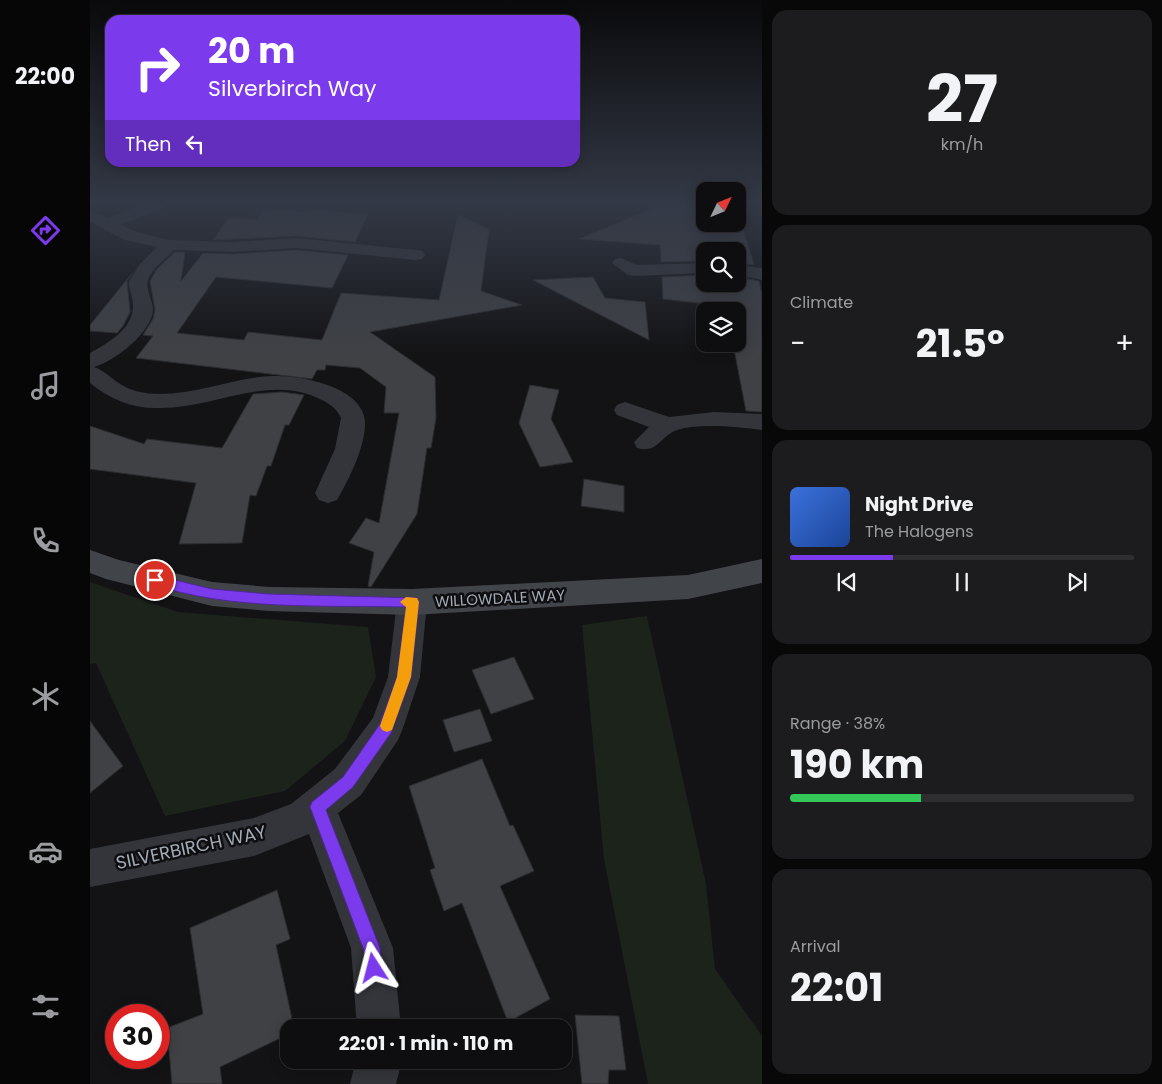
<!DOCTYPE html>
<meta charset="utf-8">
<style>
body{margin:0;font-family:Poppins,sans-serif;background:#1c1c1e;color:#f1f3f6;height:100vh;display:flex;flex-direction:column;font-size:19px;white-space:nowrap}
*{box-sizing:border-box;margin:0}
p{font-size:16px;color:#9b9c9f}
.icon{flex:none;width:28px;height:28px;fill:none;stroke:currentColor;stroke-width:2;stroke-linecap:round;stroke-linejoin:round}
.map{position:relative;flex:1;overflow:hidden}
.drawer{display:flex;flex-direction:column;gap:10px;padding:10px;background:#080809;width:400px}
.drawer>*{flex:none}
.hud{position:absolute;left:15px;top:15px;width:475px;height:152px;border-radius:15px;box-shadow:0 2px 12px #0003,0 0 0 1px #2e2e30;background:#7c3aed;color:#fff;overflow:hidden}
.needle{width:32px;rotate:47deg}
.tools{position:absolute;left:606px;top:182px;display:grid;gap:10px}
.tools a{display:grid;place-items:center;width:50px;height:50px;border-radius:10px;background:#0e0e10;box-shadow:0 2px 12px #0003,0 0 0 1px #2e2e30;font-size:25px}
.speed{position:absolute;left:15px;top:1004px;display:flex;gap:10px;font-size:25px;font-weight:700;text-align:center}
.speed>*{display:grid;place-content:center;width:65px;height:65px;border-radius:50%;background:#0e0e10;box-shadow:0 2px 12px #0003,0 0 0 1px #2e2e30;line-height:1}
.speed .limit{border:8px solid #d22;background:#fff;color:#111}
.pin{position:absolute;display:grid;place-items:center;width:42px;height:42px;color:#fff;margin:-21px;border:2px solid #fff;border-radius:50%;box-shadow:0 1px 5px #0007}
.me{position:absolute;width:55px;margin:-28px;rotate:351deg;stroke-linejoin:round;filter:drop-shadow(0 0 4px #0008)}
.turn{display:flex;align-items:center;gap:18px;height:105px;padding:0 20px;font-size:22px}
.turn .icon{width:65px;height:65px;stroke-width:2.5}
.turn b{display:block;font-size:35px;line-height:42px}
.then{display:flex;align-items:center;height:48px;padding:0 20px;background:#0003;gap:10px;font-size:19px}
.big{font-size:38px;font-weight:700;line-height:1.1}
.drawer .widget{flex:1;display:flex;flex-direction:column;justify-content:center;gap:8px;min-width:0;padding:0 18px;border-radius:15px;background:#1c1c1e}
.drawer .dial{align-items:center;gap:0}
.dial b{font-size:65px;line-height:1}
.song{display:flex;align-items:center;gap:15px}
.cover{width:60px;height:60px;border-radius:8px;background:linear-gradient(135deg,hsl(220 70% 55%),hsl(220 70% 35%))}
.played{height:5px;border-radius:2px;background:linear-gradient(90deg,#7c3aed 30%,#2e2e30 30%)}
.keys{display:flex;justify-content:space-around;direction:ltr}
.heat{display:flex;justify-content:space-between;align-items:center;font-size:28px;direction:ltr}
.charge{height:8px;border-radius:4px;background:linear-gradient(90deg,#34c759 38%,#2e2e30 0)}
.trip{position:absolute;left:190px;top:1019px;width:292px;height:50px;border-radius:15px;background:#0e0e10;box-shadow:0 2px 12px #0003,0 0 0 1px #2e2e30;font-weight:700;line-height:50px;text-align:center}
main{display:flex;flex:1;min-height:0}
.tabs{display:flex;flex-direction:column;width:90px;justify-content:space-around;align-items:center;background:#060606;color:#9b9c9f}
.tabs .icon{width:35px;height:35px}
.tabs .active{color:#7c3aed}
.tabs b{font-size:22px;color:#f1f3f6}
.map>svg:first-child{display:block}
</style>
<main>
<nav class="tabs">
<b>22:00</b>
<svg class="icon active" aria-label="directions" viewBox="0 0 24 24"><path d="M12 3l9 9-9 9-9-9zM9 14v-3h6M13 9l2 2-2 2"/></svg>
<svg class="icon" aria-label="music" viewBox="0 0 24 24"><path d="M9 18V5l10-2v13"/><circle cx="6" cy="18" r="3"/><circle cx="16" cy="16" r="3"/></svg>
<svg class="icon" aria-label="phone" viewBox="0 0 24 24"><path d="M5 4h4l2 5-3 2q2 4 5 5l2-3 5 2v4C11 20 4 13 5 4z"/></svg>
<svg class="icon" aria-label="climate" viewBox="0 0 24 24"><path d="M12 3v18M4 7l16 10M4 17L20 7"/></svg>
<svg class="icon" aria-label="car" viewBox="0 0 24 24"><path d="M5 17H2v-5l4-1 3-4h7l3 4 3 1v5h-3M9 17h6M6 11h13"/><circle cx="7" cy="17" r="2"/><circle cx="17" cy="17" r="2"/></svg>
<svg class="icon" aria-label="filters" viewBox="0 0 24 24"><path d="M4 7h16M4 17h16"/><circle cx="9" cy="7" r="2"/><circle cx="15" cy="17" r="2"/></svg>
</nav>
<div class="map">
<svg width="672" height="1084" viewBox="0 0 672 1084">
<rect width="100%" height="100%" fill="#131315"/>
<g fill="#1b231b">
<polygon points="0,582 88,612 278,627 286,677 255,741 195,791 75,816 6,663 0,664"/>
<polygon points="557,616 616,884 625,969 672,1036 672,1084 558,1084 514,859 492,625"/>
</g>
<g fill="#3f4145" stroke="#2c2d31">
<polygon points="573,204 615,204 615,224 648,224 648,211 664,265 648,263 648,251 615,251 615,261 571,262 570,245 489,239"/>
<polygon points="175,208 215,212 216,209 278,214 265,242 206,236 123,240 140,217 167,220"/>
<polygon points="368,214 399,230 391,291 432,305 280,332 345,377 346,418 341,448 337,448 327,514 281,587 278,586 284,552 259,543 276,518 289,523 309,413 294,413 296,387 270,368 236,365 235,370 227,370 222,379 46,358 63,336 53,335 63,319 65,310 60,281 67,269 85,252 95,252 91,281 113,253 143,254 206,250 258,255 242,288 126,277 87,333 154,340 158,332 232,340 251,293 349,300"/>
<polygon points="43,272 37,281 40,312 33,326 27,333 0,331 0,325"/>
<polygon points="615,275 615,284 648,284 648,277 669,281 672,294 672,412 656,411 643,344 648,344 648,311 636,311 635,306 573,299 572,277"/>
<polygon points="503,277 515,298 555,302 559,340 443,280"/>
<polygon points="440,385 469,390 461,419 483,462 450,467 429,423"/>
<polygon points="192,392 214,395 199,425 195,425 181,466 177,466 166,496 160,495 152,543 89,544 106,483 0,469 0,426 54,444 57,439 132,448 163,394"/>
<polygon points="494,479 534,486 534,512 491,506"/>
<polygon points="424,657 444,699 401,714 382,670"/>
<polygon points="390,709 402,741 364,752 353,720"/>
<polygon points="0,721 33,766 0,793"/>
<polygon points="392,759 420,826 423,825 444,871 410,886 460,999 418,1022 372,903 354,911 340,870 345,868 319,786"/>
<polygon points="187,890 200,939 186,945 204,1028 199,1028 199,1034 130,1067 132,1084 82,1084 77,1028 113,1014 100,928"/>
<polygon points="485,1015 529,1016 536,1070 519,1070 518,1084 492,1084"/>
</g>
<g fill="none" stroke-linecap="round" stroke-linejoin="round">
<g fill="#33353a" fill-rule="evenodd">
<path d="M54,204h22l-2,3 -43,18 16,7 32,8 64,2 63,-4 120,12 6,1 3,4 -3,4 -6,1 -120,-12 -63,4 -59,-2c-8,9 -22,18 -26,30 -3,9 5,20 5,30 -1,22 -38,51 -59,57 9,3 16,10 23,15 13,9 27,12 43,12 38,0 75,-17 113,-18 26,-1 89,10 92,45 1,25 -16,58 -28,79l-9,3 -9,-3 -4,-7 20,-44 6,-31c-3,-8 -11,-14 -19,-18 -52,-27 -107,8 -161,8 -28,1 -50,-8 -71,-25v-30c19,-11 44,-24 43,-49 0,-8 -5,-15 -4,-23l11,-17 17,-17 -32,-7 -35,-18v-11l18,7z"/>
<polygon points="531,258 547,265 615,263 615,273 544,276 538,275 522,263 525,259"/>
<polygon points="648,265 672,268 672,280 648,275"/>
<path d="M535,402l44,15 45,-5 48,2v16c-24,-3 -62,-7 -85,0 -17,6 -19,24 -40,18l-3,-6 15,-15 -32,-12 -3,-5 3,-5z"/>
<polygon points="322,589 332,593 337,602 330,677 313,728 308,740 271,795 248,813 303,948 311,1028 267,1028 261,948 219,834 164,856 0,887 0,849 164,818 201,804 245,769 283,718 298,677 307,602 312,593"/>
<polygon points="266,1060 312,1060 306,1084 260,1084"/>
</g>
<polygon fill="#41454a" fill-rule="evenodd" points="0,550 29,560 122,582 179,587 322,589 598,575 672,559 672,583 598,599 322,615 179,611 122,606 16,579 0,573"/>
</g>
<linearGradient id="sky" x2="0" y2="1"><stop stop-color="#0a0a0c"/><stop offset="0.57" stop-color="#333946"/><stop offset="1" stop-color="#333946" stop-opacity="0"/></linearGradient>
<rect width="672" height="356" fill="url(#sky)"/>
<path fill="#7c3aed" stroke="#51269a" d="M65,575l57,14 57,5 148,4 2,4 -8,75 -20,56 -38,54 -27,23 54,138 2,20 -2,6 -6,2 -6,-2 -5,-26 -53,-141 2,-5 31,-25 37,-53 17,-47 9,-70c-85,-2 -174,4 -255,-23l-2,-4z"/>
<polygon fill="#f59e0b" points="316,597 327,598 329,602 321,677 302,730 297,732 292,730 290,726 307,677 316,607 310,602"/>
<g text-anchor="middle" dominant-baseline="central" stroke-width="5" stroke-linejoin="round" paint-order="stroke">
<g font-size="15" fill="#a3abb6" stroke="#0e0e10">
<text transform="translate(410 598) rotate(-3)">WILLOWDALE WAY</text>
</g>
<g font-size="18" fill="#a3abb6" stroke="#0e0e10">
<text transform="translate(101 847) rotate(-12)">SILVERBIRCH WAY</text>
</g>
</g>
</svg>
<div class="tools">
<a><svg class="needle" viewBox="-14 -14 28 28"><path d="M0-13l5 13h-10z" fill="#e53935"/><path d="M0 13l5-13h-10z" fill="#9b9c9f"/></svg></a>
<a><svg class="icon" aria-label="search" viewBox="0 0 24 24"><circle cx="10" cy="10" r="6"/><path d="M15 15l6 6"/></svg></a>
<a><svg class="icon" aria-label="layers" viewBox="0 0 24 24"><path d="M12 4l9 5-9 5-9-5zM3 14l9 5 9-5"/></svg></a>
</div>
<div class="speed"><div class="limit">30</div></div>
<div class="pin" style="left:65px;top:580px;background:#d93025"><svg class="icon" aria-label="arrive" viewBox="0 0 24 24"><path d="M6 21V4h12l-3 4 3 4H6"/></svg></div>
<svg class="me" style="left:284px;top:968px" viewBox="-20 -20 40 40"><path d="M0-17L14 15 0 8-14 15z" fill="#7c3aed" stroke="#fff" stroke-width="4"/></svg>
<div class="trip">22:01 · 1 min · 110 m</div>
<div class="hud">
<div class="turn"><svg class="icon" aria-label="right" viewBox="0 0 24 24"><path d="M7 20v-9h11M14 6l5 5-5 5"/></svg><div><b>20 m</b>Silverbirch Way</div></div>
<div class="then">Then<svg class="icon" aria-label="left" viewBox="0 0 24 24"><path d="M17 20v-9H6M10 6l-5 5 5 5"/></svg></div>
</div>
</div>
<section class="drawer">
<div class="widget dial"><b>27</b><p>km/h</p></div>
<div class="widget"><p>Climate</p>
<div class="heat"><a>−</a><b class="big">21.5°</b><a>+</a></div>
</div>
<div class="widget">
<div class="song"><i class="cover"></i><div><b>Night Drive</b><p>The Halogens</p></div></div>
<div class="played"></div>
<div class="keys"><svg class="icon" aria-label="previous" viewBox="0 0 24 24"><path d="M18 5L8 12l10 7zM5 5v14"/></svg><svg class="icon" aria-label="pause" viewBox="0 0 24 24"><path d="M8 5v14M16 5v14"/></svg><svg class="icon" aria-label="next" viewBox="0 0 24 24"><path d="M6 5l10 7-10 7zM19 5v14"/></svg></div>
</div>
<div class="widget"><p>Range · 38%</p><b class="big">190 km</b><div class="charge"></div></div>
<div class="widget"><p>Arrival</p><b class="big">22:01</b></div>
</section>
</main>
